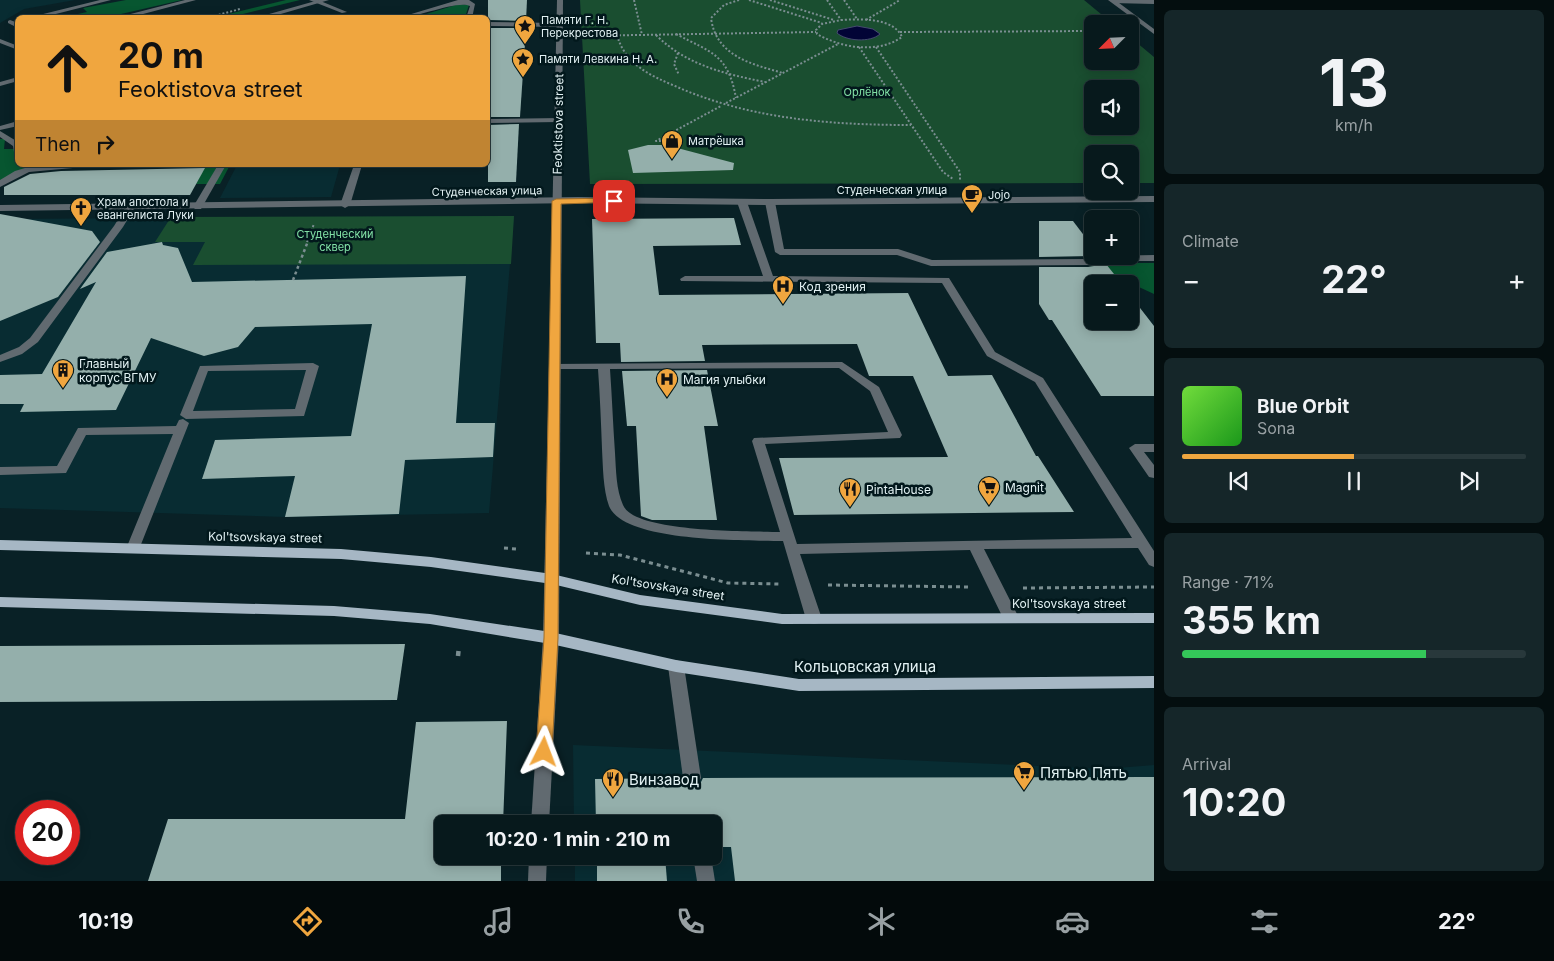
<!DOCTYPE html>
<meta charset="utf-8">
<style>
body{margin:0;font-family:Inter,sans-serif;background:#152629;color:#f1f3f6;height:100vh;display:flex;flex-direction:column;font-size:19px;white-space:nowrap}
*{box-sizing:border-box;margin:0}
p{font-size:16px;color:#98a0a3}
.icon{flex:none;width:28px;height:28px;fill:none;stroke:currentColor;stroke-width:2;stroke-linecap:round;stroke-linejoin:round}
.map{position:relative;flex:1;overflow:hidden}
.details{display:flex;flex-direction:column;gap:10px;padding:10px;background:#040e0f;width:400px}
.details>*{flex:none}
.hud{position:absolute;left:15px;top:15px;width:475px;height:152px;border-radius:8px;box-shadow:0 2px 12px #0003,0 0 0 1px #28383b;background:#f0a63f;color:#111;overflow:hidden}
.needle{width:32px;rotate:246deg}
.controls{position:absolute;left:1084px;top:15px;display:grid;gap:10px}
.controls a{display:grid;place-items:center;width:55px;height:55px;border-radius:8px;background:#07191c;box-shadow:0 2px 12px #0003,0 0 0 1px #28383b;font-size:25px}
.speed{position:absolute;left:15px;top:800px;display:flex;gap:10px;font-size:25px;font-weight:700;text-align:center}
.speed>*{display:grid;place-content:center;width:65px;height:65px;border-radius:50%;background:#07191c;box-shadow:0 2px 12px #0003,0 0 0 1px #28383b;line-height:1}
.speed .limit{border:8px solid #d22;background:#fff;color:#111}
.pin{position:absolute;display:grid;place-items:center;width:42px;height:42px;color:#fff;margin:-21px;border-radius:10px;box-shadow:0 2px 8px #0006}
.me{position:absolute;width:55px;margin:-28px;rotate:3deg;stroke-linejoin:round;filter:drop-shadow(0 0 4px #0008)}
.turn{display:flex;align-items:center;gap:18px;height:105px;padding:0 20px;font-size:22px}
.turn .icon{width:65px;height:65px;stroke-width:2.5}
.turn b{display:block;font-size:35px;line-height:42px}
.then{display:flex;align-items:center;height:48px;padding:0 20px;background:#0003;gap:10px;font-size:19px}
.big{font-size:38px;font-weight:700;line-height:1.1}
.details .widget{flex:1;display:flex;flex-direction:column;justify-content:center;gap:8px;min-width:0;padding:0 18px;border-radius:8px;background:#152629}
.details .dial{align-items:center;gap:0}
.dial b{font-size:65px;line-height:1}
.song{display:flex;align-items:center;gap:15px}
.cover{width:60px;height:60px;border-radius:8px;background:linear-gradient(135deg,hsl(100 70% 55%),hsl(120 70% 35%))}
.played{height:5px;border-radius:2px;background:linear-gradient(90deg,#f0a63f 50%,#28383b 50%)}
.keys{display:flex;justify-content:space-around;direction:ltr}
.heat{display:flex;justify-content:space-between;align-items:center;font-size:28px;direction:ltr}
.charge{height:8px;border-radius:4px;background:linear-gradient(90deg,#34c759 71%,#28383b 0)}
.trip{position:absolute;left:434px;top:815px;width:288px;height:50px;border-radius:8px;background:#07191c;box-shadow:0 2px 12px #0003,0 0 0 1px #28383b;font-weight:700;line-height:50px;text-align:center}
.tabs{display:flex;height:80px;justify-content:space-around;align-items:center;background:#030a0b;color:#98a0a3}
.tabs .icon{width:35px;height:35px}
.tabs .selected{color:#f0a63f}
.tabs b{font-size:22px;color:#f1f3f6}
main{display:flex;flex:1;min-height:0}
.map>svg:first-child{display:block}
</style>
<main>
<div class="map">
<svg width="1154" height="881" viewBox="0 0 1154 881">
<rect width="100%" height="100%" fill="#092126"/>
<g fill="#082c32">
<polygon points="0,0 75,0 24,9 0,23"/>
<polygon points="237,165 340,165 331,197 220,198"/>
<polygon points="514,216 489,513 285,517 0,508 0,219"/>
<polygon points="573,745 1105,769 1154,765 1154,881 575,881 575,856 712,856 712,824 574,824"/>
</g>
<g fill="#1a4e30" fill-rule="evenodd">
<path d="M580,0h504l29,24h-21v37h38v-24l24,20v126h-24v-29h-38v29l-502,1zM1092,89h38v37h-38z"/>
<polygon points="514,216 511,264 193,265 205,242 155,242 171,217"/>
</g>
<g fill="#075630">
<polygon points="126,0 182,0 108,17 64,17 87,12 83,8"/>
<polygon points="286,0 300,0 231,17 216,17"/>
<polygon points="459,4 469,5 465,17 413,18"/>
<polygon points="0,139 5,139 4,149 17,149 18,165 71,165 47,165 0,181"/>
<polygon points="180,165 230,165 220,184 196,184 204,168"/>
<polygon points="1121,263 1154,263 1154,294 1128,282 1074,281 1065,270"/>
</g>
<path fill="#020436" stroke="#454b6f" d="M857,26l16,3 7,5c-10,9 -34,7 -43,-1l1,-3z"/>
<g fill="#94afab">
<polygon points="488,0 527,0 526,21 488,20"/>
<polygon points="488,28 526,28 520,117 488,117"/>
<polygon points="519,124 516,182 488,182 488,125"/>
<polygon points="648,145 666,145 734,163 733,170 633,173 628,150"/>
<polygon points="205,168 190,195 4,195 4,187 30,174 61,171"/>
<polygon points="0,214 92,231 100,242 58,297 0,321"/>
<polygon points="734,218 741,245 653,246 659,295 908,293 948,376 992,375 1036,456 1038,456 1074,512 794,515 779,458 948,457 913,376 869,376 857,344 702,345 705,361 621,362 620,343 596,343 592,219"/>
<polygon points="1039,221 1073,221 1092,246 1092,256 1039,257"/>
<polygon points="162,242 163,245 178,248 192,282 466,276 456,423 495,423 493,457 405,460 399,514 285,517 295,476 202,479 215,440 351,436 372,324 255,327 238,347 204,356 151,338 116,410 20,412 24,404 0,404 0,375 42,374 96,282 80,289 107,252"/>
<polygon points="1106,264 1122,284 1092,284 1092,321 1130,321 1130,295 1154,326 1154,396 1101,396 1052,320 1049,320 1039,304 1039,267 1088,267"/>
<polygon points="707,370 718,426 704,426 717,520 652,520 641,516 636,426 627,426 622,371"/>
<polygon points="405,644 397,700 0,702 0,646"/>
<polygon points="507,721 503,824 442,824 442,856 501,856 501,881 148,881 168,819 405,819 416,722"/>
<polygon points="1154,777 1154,881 735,881 731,847 712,847 712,824 596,824 595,779 681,778 685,785 693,787 700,784 703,778"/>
<polygon points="597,856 665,856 667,881 597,881"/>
</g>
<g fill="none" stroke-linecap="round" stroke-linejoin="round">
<g stroke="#7b8e91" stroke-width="2" stroke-dasharray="2 2" stroke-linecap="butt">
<polyline points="634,0 642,35"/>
<path d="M739,0l-15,5 -13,13c5,38 40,46 72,55"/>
<polyline points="749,0 822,23"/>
<polyline points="770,0 834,20"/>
<polyline points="827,0 841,20"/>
<polyline points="844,0 857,19"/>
<polyline points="207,18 240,9"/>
<path d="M841,20c18,-1 52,-3 61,17 -24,17 -61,11 -85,-3l-1,-4 6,-6z"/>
<polyline points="866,20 900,0"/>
<polyline points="900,32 1092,31"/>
<path d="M676,34c36,19 52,20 60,64"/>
<path d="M617,35c8,29 32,40 58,51 74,33 155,39 236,39"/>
<path d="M656,35c30,30 69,39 109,47"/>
<polyline points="579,36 816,32"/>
<polyline points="859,47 943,172 953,179"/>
<polyline points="876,47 960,172 960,180"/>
<polyline points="678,53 674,64 679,75"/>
<polyline points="726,103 838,44"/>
<polyline points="677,141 656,141 721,106"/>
<polyline points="307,242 314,224"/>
</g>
<polyline stroke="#7b8e91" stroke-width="2.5" stroke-dasharray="3 3" stroke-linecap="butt" points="293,280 308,241"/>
<g stroke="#7b8e91" stroke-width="3" stroke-dasharray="4 4" stroke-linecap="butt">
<polyline points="504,548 516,549"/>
<polyline points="586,553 620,555 728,583 779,584"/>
<polyline points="828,585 969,587"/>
<polyline points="1023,588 1154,587"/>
</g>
<polyline stroke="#7b8e91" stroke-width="4.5" stroke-dasharray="5 5" stroke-linecap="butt" points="458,656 459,646"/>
<g fill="#616a70" fill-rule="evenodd">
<polygon points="100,0 111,0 40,18 27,18"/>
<polygon points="185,0 196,0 128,18 115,18"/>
<polygon points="309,0 318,0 347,12 342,13"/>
<path d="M458,0h11l6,4 -3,14h-6l4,-12c-13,-6 -53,12 -72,12z"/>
<polygon points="1114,0 1154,0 1154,4 1112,3"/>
<polygon points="10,20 18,23 18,28 8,23 8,21"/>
<polygon points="488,22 559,23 562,25 559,27 488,26"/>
<polygon points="0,39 18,46 18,50 0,43"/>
<polygon points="561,118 561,122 558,122 488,123 488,119"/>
<polygon points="18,121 18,126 0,130 0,126"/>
<polygon points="0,131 18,142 18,154 14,152 13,146 0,137"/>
<polygon points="35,165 77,165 73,168 29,172 0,187 0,180 15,171"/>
<polygon points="218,165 226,165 201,209 195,209 193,207"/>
<polygon points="354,165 362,165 350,205 345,208 340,205"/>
<path d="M742,199l5,3 26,74 176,2 46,74 48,26 111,173v16l-5,-2 -11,-17 -154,1 35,69 -3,4 -5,1 -5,-1 -3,-4 -33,-68 -170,4 22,65 -3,4 -5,1 -5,-1 -3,-4 -23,-78c-36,-1 -159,2 -174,-35 -6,-17 -6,-39 -7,-57 -1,-26 -2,-53 -4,-80h-43l-6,-3 2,-2 291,-2 37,25 23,48 -2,3 -135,6 32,100 335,-6 -97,-156 -48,-26 -45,-73 -261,-2 -1,-2 5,-3h78l-26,-74zM839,368l31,23 18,41 -134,6 -2,3 28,91c-29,-1 -146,1 -157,-27 -7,-15 -7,-36 -8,-52 -2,-28 -3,-56 -5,-84z"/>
<polygon points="770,199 775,202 784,249 898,249 932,260 1088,259 1103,256 1154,255 1154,261 1109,261 1088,265 931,266 897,255 780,255 775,252 765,202"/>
<polygon points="130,204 135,207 123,227 38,342 22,354 0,362 0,355 19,347 30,338 114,226 127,205"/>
<path d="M313,363l6,3 -15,50 -118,3 -6,-4 20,-49zM306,370l-11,39 -102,2 15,-40z"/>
<polygon points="183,419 189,423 138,552 128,552 126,549 173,434 86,435 66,473 0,475 0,467 57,466 78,428 176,426 179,420"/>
<polygon points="1135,444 1154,444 1154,452 1144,452 1154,465 1154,478 1149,477 1129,448"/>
<polygon points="551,632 556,634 559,638 549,824 531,824 543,638 546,634"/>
<polygon points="676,660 682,662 684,666 701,778 698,783 692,785 686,783 683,778 668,666 670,662"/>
<polygon points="529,856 547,856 546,881 528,881"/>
<polygon points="693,856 711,856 715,881 697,881"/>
</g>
<g fill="#616a70" fill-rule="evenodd">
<polygon points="1108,0 1115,0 1154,29 1154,34"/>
<polygon points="1154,196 1154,202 770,205 578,203 0,211 0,205 578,197 770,199"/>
</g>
<g fill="#616a70" fill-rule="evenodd">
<polygon points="319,0 329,0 267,18 255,18"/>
<polygon points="557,0 563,0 559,638 556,642 551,644 546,642 543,638"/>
<polygon points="18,77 18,81 0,86 0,82"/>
</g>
<g fill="#a6b7c4" fill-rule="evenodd">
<polygon points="0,540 341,549 431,557 552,574 640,595 782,614 1154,613 1154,623 782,624 640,605 552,584 431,567 341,559 0,550"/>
<polygon points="0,597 334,606 430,614 551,632 676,660 799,679 1154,676 1154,688 799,691 676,672 551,644 430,624 334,616 0,607"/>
</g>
</g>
<polygon fill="#f0a63f" stroke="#9c6c29" points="614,198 619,201 617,202 561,204 558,638 552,752 549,757 544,759 539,757 536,752 544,638 552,201 556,199"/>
<defs>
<g id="sight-pin" transform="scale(1.125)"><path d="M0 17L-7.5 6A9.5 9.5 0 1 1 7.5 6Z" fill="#f0a63f" stroke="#02181c"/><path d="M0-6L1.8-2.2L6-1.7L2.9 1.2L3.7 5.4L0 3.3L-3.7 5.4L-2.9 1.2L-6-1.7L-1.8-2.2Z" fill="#111"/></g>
<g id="shop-pin" transform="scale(1.125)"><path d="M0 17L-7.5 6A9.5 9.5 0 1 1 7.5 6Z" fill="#f0a63f" stroke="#02181c"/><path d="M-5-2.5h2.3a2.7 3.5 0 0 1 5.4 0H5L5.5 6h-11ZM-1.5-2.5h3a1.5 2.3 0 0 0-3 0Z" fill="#111"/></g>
<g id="cafe-pin" transform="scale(1.125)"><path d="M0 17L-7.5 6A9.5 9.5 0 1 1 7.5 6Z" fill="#f0a63f" stroke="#02181c"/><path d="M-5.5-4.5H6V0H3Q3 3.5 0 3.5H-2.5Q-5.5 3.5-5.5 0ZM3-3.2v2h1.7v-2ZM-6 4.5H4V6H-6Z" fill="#111"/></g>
<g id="church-pin" transform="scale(1.125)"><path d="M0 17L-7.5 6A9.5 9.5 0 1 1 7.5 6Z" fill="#f0a63f" stroke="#02181c"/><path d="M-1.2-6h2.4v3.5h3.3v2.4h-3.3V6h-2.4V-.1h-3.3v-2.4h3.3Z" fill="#111"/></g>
<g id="hospital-pin" transform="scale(1.125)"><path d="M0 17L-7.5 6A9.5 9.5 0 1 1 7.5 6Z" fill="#f0a63f" stroke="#02181c"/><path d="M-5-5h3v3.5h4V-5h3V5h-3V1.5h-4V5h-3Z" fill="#111"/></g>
<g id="building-pin" transform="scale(1.125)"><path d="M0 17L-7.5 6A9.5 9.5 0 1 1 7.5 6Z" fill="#f0a63f" stroke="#02181c"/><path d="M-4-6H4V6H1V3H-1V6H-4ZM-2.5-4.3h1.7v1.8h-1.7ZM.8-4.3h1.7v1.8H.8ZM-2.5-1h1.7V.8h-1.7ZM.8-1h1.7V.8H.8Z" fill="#111"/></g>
<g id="supermarket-pin" transform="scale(1.125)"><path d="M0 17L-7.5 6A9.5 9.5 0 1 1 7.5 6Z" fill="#f0a63f" stroke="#02181c"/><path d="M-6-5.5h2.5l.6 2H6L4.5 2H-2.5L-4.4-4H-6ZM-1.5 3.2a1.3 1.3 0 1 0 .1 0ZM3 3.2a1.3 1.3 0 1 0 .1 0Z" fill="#111"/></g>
<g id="restaurant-pin" transform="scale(1.125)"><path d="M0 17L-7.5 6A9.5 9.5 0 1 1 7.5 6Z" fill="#f0a63f" stroke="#02181c"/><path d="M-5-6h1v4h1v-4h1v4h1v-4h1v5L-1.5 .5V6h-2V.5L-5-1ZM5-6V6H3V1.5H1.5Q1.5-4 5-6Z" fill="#111"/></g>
</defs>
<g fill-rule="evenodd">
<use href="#sight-pin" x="525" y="26"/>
<use href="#sight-pin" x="523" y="59"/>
<use href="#shop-pin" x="672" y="141"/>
<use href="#cafe-pin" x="972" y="195"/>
<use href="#church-pin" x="81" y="208"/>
<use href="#hospital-pin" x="783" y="286"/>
<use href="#building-pin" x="63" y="370"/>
<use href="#hospital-pin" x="667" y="379"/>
<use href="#supermarket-pin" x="989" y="487"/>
<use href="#restaurant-pin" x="850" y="489"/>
<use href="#supermarket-pin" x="1024" y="772"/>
<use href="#restaurant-pin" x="613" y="779"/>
</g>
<g text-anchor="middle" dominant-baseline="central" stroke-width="5" stroke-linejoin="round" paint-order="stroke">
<g font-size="11" fill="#e2f1f3" stroke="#02181c" text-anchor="start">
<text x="541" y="20">Памяти Г. Н.<tspan x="541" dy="13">Перекрестова</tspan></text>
<text x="539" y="59">Памяти Левкина Н. А.</text>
<text x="688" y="141">Матрёшка</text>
<text x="988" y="195">Jojo</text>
<text x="97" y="202">Храм апостола и<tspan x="97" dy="13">евангелиста Луки</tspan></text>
</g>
<g font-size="11" fill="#81e0a5" stroke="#02181c">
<text x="867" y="92">Орлёнок</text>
<text x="335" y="234">Студенческий<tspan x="335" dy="13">сквер</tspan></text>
</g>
<g font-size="11" fill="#e2f1f3" stroke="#02181c">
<text x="892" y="190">Студенческая улица</text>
<text transform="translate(487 191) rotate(-1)">Студенческая улица</text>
</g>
<g font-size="12" fill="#e2f1f3" stroke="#02181c">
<text transform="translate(558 124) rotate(-89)">Feoktistova street</text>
<text transform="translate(265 537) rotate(1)">Kol'tsovskaya street</text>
<text transform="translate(668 587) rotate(9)">Kol'tsovskaya street</text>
<text x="1069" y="603">Kol'tsovskaya street</text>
</g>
<g font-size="12" fill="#e2f1f3" stroke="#02181c" text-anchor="start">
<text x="799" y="286">Код зрения</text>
<text x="79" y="363">Главный<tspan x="79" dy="14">корпус ВГМУ</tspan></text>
<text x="683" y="379">Магия улыбки</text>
<text x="1005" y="487">Magnit</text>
<text x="866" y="489">PintaHouse</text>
</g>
<g font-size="15" fill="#e2f1f3" stroke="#02181c">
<text x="865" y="666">Кольцовская улица</text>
</g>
<g font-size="15" fill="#e2f1f3" stroke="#02181c" text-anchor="start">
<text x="1040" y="772">Пятью Пять</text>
<text x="629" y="779">Винзавод</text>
</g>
</g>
</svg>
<div class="controls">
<a><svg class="needle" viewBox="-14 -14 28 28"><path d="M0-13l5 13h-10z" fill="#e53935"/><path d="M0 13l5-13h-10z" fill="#98a0a3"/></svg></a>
<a><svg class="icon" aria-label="sound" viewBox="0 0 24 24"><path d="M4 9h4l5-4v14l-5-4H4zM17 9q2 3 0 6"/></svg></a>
<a><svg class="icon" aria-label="search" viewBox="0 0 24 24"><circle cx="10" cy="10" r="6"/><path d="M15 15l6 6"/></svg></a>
<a>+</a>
<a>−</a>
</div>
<div class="speed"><div class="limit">20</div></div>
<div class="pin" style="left:614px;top:201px;background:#d93025"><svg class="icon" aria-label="arrive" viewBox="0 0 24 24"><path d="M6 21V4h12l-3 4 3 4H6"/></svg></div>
<svg class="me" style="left:544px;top:752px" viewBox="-20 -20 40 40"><path d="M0-17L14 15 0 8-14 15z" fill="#f0a63f" stroke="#fff" stroke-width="4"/></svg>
<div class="trip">10:20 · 1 min · 210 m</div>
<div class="hud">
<div class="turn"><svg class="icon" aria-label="ahead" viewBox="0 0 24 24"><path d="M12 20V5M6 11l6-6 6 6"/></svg><div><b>20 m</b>Feoktistova street</div></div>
<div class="then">Then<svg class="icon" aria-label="right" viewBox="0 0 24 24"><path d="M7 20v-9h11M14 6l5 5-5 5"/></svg></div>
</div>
</div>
<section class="details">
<div class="widget dial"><b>13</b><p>km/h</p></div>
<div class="widget"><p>Climate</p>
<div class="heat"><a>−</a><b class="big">22°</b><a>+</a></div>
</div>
<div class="widget">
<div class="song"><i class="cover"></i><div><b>Blue Orbit</b><p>Sona</p></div></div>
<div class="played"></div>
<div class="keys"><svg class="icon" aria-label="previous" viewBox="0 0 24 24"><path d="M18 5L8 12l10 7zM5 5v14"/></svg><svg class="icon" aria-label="pause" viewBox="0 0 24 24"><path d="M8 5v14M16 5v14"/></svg><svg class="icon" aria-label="next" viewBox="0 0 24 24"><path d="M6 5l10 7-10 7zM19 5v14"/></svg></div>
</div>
<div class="widget"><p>Range · 71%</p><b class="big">355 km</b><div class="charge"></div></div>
<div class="widget"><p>Arrival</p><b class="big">10:20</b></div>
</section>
</main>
<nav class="tabs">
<b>10:19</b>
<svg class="icon selected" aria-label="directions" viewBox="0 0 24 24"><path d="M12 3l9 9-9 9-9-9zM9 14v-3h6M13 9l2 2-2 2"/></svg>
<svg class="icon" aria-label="music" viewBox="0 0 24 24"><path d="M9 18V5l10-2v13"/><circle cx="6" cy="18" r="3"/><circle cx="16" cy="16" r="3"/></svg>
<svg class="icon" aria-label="phone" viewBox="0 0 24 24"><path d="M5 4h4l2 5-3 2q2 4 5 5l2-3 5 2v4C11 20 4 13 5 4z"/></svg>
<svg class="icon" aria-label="climate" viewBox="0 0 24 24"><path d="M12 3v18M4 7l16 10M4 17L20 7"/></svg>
<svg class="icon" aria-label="car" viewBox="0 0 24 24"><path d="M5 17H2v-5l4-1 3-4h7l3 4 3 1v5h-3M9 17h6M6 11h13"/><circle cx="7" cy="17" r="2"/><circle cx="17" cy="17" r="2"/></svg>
<svg class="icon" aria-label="filters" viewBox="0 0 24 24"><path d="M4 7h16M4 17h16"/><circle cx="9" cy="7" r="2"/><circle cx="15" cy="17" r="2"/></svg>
<b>22°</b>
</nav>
